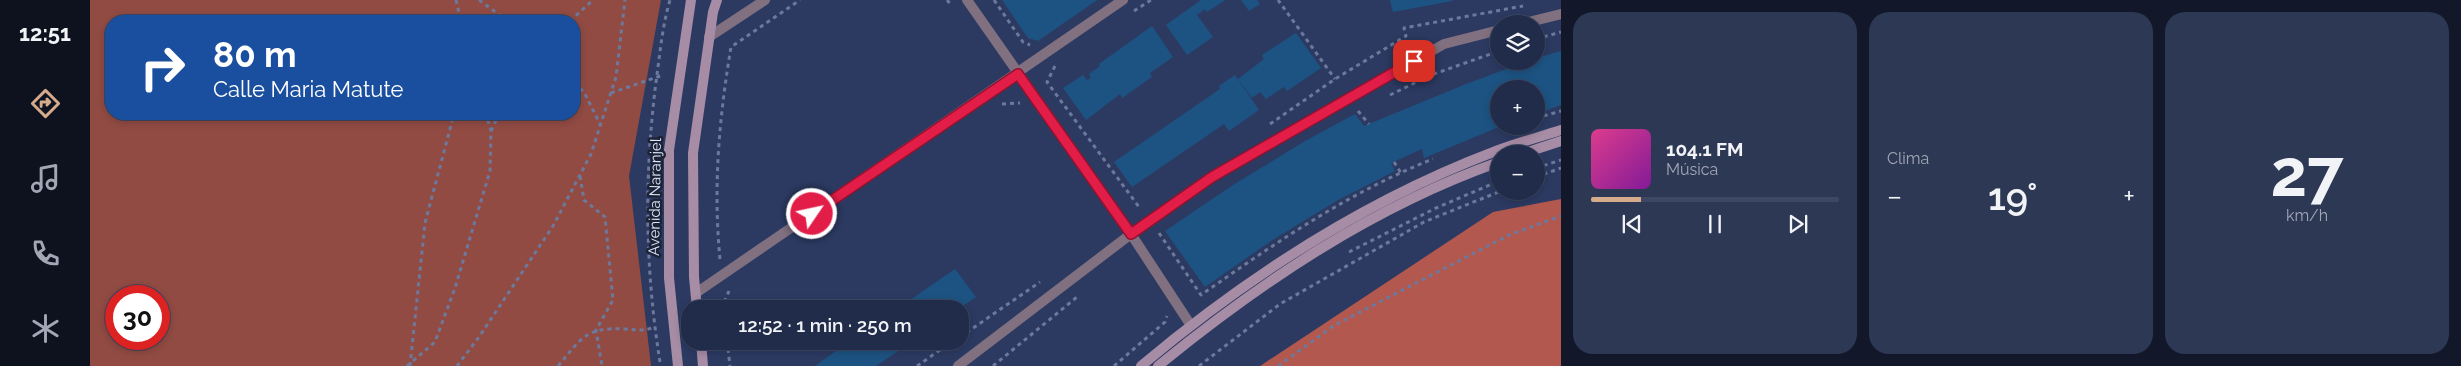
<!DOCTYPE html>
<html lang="es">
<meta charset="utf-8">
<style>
body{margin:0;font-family:Raleway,sans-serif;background:#2d3854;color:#f1f3f6;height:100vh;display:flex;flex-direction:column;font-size:19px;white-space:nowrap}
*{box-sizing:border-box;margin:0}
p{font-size:16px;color:#a2a7b5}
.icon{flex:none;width:28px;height:28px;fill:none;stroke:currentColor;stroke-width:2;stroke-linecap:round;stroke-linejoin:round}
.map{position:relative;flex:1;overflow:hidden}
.sheet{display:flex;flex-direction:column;gap:12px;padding:12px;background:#121829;width:900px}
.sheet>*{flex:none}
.guide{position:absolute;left:15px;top:15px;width:475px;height:105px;border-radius:20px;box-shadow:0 2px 8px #0003,0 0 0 1px #3e4862;background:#1a4fa0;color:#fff;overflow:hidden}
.controls{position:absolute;left:1400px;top:15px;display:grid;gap:10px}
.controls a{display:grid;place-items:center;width:55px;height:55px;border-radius:50%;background:#212c4a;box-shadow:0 2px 8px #0003,0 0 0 1px #3e4862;font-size:25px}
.speed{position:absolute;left:15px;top:285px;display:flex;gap:10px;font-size:25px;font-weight:700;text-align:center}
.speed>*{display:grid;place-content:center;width:65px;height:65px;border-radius:50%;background:#212c4a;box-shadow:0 2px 8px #0003,0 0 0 1px #3e4862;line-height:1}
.speed .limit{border:8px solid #d22;background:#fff;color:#111}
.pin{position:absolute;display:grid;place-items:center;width:42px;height:42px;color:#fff;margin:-21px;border-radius:10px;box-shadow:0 2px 8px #0006}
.me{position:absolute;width:55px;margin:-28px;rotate:56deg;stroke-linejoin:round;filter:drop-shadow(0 0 4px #0008)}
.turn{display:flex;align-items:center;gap:18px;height:105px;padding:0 25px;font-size:22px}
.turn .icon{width:65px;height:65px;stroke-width:2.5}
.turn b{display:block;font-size:35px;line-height:42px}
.big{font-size:38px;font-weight:600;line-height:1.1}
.sheet .card{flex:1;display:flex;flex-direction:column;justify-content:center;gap:8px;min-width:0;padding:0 18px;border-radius:20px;background:#2d3854}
.sheet .dial{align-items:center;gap:0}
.dial b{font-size:65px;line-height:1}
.song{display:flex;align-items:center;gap:15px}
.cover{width:60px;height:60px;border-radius:8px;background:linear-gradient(135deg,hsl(330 70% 55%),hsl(290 70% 35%))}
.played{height:5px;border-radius:2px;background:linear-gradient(90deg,#d6ab8b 20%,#3e4862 20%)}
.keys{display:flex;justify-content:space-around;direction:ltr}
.heat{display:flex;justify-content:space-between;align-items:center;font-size:28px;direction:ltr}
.sheet .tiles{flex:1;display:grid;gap:12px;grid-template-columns:repeat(3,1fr)}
.trip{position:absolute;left:591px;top:300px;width:288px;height:50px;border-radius:20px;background:#212c4a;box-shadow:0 2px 8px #0003,0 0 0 1px #3e4862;font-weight:600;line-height:50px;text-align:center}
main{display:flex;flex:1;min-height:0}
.tab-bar{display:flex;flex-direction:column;width:90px;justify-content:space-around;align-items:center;background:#0d121e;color:#a2a7b5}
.tab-bar .icon{width:35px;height:35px}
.tab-bar .current{color:#d6ab8b}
.tab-bar b{font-size:22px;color:#f1f3f6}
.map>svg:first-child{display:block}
</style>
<main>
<nav class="tab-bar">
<b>12:51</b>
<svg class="icon current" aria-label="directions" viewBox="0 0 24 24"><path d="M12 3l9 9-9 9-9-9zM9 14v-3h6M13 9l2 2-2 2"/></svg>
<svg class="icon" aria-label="music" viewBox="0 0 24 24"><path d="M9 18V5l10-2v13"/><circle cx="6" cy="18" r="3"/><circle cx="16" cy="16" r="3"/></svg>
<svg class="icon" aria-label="phone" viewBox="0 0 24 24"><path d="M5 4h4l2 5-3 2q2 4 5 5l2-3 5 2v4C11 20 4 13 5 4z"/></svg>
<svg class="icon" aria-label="climate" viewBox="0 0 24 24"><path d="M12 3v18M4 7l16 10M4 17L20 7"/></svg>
</nav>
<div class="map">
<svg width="1471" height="366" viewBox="0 0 1471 366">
<rect width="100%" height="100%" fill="#2c3a62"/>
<path fill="#914b43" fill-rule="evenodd" d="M0,0h571l-32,176 22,190h-561zM21,21h463v93h-463zM26,296h43v43h-43z"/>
<polygon fill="#b3584e" points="1471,199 1471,366 1170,366 1403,212"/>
<g fill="#1d5382">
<polygon points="912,0 1007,0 948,41 938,38"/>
<polygon points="1111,0 1135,0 1117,12 1115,9 1107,15 1123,37 1097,55 1076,25"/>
<polygon points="1151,0 1167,0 1170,4 1159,11"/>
<polygon points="1300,0 1362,0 1362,1 1303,12"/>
<polygon points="1062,26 1083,57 1060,73 1062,77 1032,98 1030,94 996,120 973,88 993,75 997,80 1001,78 999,74 1010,66 1009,64"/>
<polygon points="1206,33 1231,68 1197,91 1194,87 1176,99 1170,92 1162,98 1148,79 1174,59 1172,55"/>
<polygon points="1471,51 1471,105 1446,114 1446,89 1409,89 1409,127 1334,158 1332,149 1301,163 1305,171 1248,200 1181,241 1115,287 1075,231 1143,185 1215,141 1265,114 1274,126 1376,84 1438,61 1446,61 1446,58"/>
<polygon points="1145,75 1169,110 1139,131 1134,124 1042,187 1024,162 1130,89 1129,86"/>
<polygon points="865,269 886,297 870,308 807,309"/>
<polygon points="760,341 823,341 786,366 725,366"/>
</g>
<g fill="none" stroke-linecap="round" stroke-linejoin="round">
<g stroke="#6d799c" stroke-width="3" stroke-dasharray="4 4" stroke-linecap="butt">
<polyline points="366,0 371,21"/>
<polyline points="389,0 418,21"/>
<polyline points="857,0 862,6"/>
<polyline points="904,0 933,42 940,45"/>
<polyline points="1188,0 1245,79"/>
<polyline points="1044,11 1061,0"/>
<polyline points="480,21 503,0"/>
<polyline points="1446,39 1471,32"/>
<polyline points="965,66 957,82 1049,207 1052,207"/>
<polyline points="484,83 494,92 510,124"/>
<polyline points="521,93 573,75"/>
<polyline points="1300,95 1341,75 1409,51"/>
<polyline points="912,104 930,103"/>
<polyline points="1268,111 1279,124"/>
<polyline points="1446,118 1471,111"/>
<polyline points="1180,124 1245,79 1316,36 1314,28 1433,6"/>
<polyline points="401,131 409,114"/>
<polyline points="1304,162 1311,173"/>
<polyline points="1446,168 1471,160"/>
<polyline points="490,176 494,200 515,217 523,300 506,330 512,366"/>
<polyline points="1446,177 1471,168"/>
<path d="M1069,233l42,62c73,-51 148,-103 232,-136"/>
<polyline points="1259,252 1346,208 1409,181"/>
<path d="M630,259c-7,-71 -1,-141 11,-212l69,-47"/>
<polyline points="631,309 639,291"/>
<polyline points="870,337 950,282"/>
<polyline points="637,341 640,366"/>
<path d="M570,362c-15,-93 -16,-186 -4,-280 4,-28 6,-55 14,-82"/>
<polyline points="317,366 345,342 365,288 400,171 401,131 396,114"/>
<polyline points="320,366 335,223 364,114"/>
<polyline points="367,366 389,337 463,226 501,154 526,77 535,0"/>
<path d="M468,366c24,-28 27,-39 67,-37 11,1 20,2 30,-2"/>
<polyline points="827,366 863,341"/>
<polyline points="903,366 987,297"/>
<polyline points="1024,366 1075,322 1077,316"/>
<polyline points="1109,366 1190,304 1334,222 1411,191"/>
<polyline points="1188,366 1245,325 1419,235 1471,216"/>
</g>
<g stroke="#817080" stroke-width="10">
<polyline points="1431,24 1471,14"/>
<polyline points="868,366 1041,234 1122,177 1354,44 1409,30"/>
</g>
<g stroke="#817080" stroke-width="10">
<polyline points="877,0 1041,234 1100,324"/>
<polyline points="619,37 675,0"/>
<polyline points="606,293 1033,0"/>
</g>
<g stroke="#a78ca5" stroke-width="10">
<polyline points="1432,154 1471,141"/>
<polyline points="607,309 604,277 603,153 623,12 627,0"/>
<polyline points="611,341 613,366"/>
<polyline points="588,366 579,278 579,150 601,0"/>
<path d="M1051,366c106,-89 225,-166 355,-215 21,-8 43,-14 65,-21"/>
<path d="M1068,366c103,-84 214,-159 341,-204"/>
</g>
</g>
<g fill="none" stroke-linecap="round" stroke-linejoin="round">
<g stroke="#92132f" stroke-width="12">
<polyline id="route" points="722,214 928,74 1041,234 1122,177 1324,61"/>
</g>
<use href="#route" stroke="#e11d48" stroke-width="9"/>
</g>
<g text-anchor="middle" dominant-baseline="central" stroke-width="5" stroke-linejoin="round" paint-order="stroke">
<g font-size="15" fill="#dae4fd" stroke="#1c2335">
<text transform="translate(565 197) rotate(-89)">Avenida Naranjel</text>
</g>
</g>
</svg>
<div class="controls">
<a><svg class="icon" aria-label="layers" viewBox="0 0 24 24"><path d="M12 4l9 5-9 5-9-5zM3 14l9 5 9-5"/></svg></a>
<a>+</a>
<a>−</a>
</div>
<div class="speed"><div class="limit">30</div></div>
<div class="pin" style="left:1324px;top:61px;background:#d93025"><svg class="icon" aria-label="arrive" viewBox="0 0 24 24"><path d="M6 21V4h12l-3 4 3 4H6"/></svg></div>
<svg class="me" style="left:722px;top:214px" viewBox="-20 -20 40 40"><circle r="17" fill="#e11d48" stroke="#fff" stroke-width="3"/><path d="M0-11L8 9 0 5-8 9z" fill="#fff"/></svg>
<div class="trip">12:52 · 1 min · 250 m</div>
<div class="guide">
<div class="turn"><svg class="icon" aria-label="right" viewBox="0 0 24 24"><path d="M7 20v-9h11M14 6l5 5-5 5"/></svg><div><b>80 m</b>Calle Maria Matute</div></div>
</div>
</div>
<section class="sheet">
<div class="tiles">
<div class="card">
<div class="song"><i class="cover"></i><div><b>104.1 FM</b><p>Música</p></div></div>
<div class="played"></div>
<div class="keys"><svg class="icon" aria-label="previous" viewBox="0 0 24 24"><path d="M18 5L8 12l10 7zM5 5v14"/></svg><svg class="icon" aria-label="pause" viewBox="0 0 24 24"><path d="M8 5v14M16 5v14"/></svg><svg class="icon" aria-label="next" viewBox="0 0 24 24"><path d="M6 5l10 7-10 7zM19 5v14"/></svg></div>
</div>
<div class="card"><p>Clima</p>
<div class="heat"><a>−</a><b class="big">19°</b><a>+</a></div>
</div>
<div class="card dial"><b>27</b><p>km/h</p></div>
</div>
</section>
</main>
